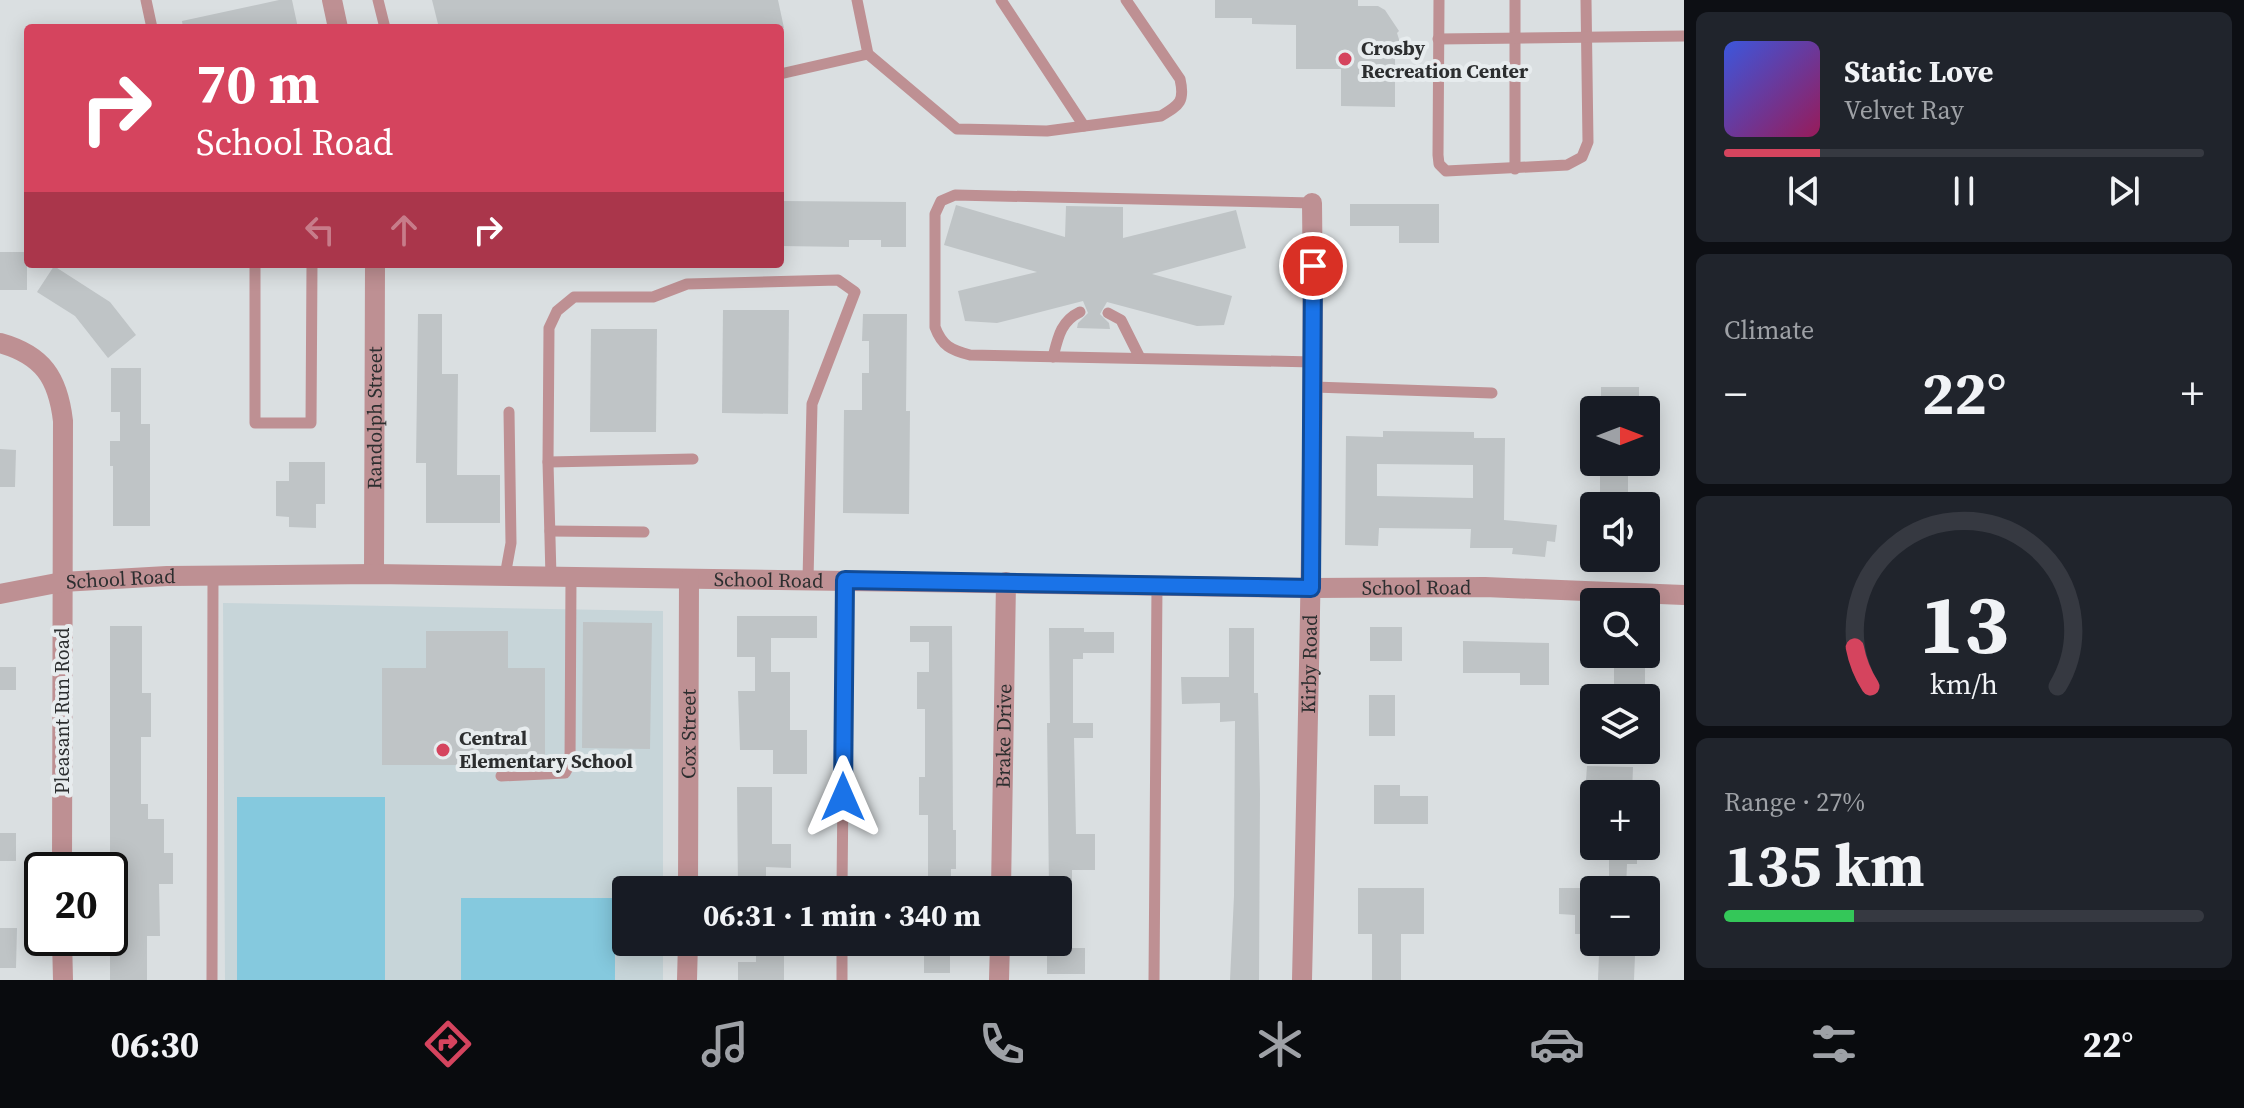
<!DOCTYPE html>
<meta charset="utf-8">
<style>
body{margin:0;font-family:"Source Serif 4",serif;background:#20242c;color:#f1f3f6;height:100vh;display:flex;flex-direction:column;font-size:30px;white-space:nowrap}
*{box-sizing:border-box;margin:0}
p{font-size:26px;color:#9ea1a6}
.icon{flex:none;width:44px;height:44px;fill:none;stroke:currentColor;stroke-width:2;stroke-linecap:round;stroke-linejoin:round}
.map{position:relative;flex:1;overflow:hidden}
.side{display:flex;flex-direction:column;gap:12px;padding:12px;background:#0d0f14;width:560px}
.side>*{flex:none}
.hud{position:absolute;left:24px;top:24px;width:760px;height:244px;border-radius:8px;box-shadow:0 4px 20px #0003;background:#d5445e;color:#fff;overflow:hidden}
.needle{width:52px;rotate:90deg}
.tools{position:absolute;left:1580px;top:396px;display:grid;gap:16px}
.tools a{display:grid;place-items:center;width:80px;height:80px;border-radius:8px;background:#171b24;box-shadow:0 4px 20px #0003;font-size:40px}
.speed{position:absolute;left:24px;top:852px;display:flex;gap:16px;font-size:40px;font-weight:700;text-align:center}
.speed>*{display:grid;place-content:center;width:104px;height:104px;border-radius:50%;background:#171b24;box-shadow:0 4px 20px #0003;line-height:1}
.speed .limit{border:4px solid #111;border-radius:12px;background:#fff;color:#111}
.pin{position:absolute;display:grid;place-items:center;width:68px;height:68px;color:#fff;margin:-34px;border:4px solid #fff;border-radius:50%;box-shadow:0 2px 8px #0007}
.me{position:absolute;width:88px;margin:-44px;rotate:0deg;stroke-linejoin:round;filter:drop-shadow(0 0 6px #0008)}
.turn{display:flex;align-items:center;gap:28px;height:168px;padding:0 40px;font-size:36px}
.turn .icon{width:104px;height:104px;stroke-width:2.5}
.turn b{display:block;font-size:56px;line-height:68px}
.lanes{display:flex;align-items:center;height:76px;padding:0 40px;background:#0003;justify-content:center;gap:40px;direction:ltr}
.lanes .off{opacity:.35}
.big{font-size:60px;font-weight:700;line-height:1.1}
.side .card{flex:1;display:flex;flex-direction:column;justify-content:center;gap:12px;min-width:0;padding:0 28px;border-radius:12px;background:#20242c}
.side .dial{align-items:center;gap:0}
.dial svg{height:208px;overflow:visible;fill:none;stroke:#363941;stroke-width:7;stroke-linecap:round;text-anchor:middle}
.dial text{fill:#f1f3f6;stroke:none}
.song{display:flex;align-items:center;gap:24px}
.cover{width:96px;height:96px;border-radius:12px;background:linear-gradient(135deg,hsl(230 70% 55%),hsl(330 70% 35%))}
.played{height:8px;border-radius:4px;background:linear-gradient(90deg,#d5445e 20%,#363941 20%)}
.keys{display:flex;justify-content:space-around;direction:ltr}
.heat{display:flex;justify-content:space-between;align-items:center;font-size:44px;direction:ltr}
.charge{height:12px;border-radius:6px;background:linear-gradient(90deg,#34c759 27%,#363941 0)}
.trip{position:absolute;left:612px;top:876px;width:460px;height:80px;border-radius:8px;background:#171b24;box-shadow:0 4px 20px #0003;font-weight:700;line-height:80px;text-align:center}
.dock{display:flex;height:128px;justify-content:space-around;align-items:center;background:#090b0e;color:#9ea1a6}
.dock .icon{width:56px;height:56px}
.dock .current{color:#d5445e}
.dock b{font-size:36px;color:#f1f3f6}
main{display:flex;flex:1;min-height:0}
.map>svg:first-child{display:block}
</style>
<main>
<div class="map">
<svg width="1684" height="980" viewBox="0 0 1684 980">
<rect width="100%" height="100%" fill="#dadfe1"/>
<polygon fill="#c7d5d9" points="223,603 663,611 663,890 626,890 626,942 663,942 663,980 225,980"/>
<g fill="#85c9de">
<rect x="237" y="797" width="148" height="183"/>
<rect x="461" y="898" width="154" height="82"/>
</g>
<g fill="#bfc4c6" fill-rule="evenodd">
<polygon points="279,0 292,0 298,28 183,28 182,21"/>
<polygon points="432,0 778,0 784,28 439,28"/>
<polygon points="1215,0 1358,0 1358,6 1378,6 1385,10 1399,31 1397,33 1402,49 1395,49 1395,107 1341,106 1341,69 1296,69 1296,25 1252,24 1252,18 1215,18"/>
<polygon points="780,201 906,202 906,247 881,247 881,240 849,240 849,247 780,246"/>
<polygon points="1350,204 1439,204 1439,243 1399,243 1399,226 1350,226"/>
<polygon points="956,205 1065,237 1066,206 1123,207 1123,238 1236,210 1246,248 1152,274 1232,296 1224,325 1197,326 1107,302 1100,314 1109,323 1110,329 1077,328 1078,323 1088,313 1083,301 997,323 965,321 958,291 1037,272 944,245"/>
<rect x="0" y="252" width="27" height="38"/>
<polygon points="54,266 110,302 136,335 108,358 75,316 37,292"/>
<polygon points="723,310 789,310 788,414 722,413"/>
<polygon points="418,314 442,314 442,374 458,374 457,475 500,475 500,523 426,523 426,463 416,463"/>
<polygon points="863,314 907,314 906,411 910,411 909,514 843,513 844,410 862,410 862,373 869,373 869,341 862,341"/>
<polygon points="591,329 657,329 656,432 590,432"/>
<polygon points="111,368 141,368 141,424 150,424 150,526 113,526 113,466 110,466 110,441 120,441 120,412 111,412"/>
<rect x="1601" y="387" width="38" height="23"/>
<path d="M1383,431l91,1v6h31l-1,82 53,5 -2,17 -8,-1 -2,16 -33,-3 1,-6h-43l1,-19 -92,-1 -1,18 -33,-1 1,-109 37,1zM1377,464l96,1v33l-96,-2z"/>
<polygon points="0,449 16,450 15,487 0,487"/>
<polygon points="289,462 325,462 325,504 316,504 316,528 289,527 289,517 276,516 276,481 289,481"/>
<rect x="1600" y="462" width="28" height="44"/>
<polygon points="737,616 817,616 817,638 771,638 771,672 790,672 790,730 807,730 807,774 773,774 773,750 740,750 738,691 755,691 755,657 737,657"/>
<polygon points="583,622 652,623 650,749 582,748"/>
<polygon points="110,626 142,626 142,693 151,693 151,737 141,737 141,804 148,804 148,819 164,819 164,853 173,853 173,884 159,884 160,936 147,936 147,980 110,980"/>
<polygon points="910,626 952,626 953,830 956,830 956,869 951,869 951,890 928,890 928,815 919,815 919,777 925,777 925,709 917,709 917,672 929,672 929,642 910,642"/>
<rect x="1370" y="627" width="32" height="34"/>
<polygon points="1049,628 1084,628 1084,632 1114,632 1114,653 1083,653 1083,659 1073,659 1073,723 1093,723 1093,738 1074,738 1076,834 1095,834 1095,870 1072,870 1072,890 1049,890 1047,723 1050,723"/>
<polygon points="1229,628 1254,628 1254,693 1258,693 1260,793 1259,980 1230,980 1234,896 1235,721 1220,722 1220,703 1182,704 1181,677 1229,677"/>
<polygon points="426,631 508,631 508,668 545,668 545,765 382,765 382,668 426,668"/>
<polygon points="1463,641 1549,643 1549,685 1520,685 1520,673 1463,673"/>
<rect x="1614" y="654" width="31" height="44"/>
<rect x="0" y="667" width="16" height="23"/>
<rect x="1369" y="695" width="26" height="41"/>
<polygon points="1587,766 1633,767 1632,794 1585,794"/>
<polygon points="1374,785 1400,785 1400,796 1428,796 1428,824 1374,824"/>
<polygon points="737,787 772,787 772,844 791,844 791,868 766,867 766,890 738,890"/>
<rect x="0" y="833" width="16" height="28"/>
<polygon points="1609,846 1637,846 1637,864 1627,864 1626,890 1609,890"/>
<polygon points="1358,888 1424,888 1424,934 1401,934 1401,980 1372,980 1372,934 1358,934"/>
<polygon points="1559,888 1594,888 1594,934 1575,934 1575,915 1559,914"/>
<polygon points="0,928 17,928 16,968 0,968"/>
<polygon points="756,942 784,942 784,980 738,980 738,962 756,962"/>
<rect x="924" y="942" width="26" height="31"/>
<polygon points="1047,942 1072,942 1072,948 1085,948 1085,974 1047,974"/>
<polygon points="1599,954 1635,955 1634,980 1598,980"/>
</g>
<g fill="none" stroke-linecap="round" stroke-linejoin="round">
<g stroke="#be9093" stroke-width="11">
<polyline points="146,0 152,28"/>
<polyline points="378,0 385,28"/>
<path d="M857,0l11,54 89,75 90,2 114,-15c19,-11 24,-15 19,-37l-54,-79"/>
<polyline points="1001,0 1084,126"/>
<polyline points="1439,0 1438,155 1439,164 1446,171 1567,165 1582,157 1588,142 1586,0"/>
<polyline points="1515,0 1515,169"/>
<polyline points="1438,39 1684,36"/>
<polyline points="780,74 868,54"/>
<path d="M1312,203l-357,-8 -14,6 -6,13v113c7,19 16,23 35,28l344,7"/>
<polyline points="255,264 255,423 311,423 312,264"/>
<polyline points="1108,313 1121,320 1140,358"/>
<path d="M1053,357c5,-20 8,-36 27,-45"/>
<polyline points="1314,387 1492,393"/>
<polyline points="548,462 693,459"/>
<polyline points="550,531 644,532"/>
<polyline points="505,576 511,543 509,412"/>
<polyline points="551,577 548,462 549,328 557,311 574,297 653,297 687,284 838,280 855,292 812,404 808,580"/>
<polyline points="501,776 565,773 570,764 571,577"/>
<polyline points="842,890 845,580"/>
<polyline points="212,980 213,575"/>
<polyline points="842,980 842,942"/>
<polyline points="1154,980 1157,585"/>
</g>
<g stroke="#be9093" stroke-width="20">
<polyline points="332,0 338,28"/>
<path d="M0,343c43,12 58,35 63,78l-1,449"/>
<path id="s1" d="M374,574l1,-310"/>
<path id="s2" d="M0,594l62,-12 105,-6 207,-2 937,14 174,-1 199,8"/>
<path id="s3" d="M688,890l1,-311"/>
<path id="s4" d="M1001,890l5,-308"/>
<polyline points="62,938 63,980"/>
<polyline points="687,980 688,942"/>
<polyline points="999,980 1000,942"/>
<path id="s5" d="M1302,980c6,-259 13,-518 10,-777"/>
</g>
</g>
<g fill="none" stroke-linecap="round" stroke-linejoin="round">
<g stroke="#114b97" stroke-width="20">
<polyline id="route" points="843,797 845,580 1311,588 1313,266"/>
</g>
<use href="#route" stroke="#1a73e8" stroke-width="14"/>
</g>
<g fill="#d5445e" stroke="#e7ecee" stroke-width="3">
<circle cx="1345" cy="59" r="8"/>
<circle cx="443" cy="750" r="8"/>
</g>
<g text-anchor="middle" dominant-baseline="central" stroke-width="8" stroke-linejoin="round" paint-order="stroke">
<g font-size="20" font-weight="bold" fill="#2c2e2f" stroke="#e7ecee" text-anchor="start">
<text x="1361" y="48">Crosby<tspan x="1361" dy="23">Recreation Center</tspan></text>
<text x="459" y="738">Central<tspan x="459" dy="23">Elementary School</tspan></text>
</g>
<g font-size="20" fill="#2c2e2f" stroke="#e7ecee">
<text stroke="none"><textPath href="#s1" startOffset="156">Randolph Street</textPath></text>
<text stroke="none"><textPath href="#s2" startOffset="122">School Road</textPath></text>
<text stroke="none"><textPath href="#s2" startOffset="770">School Road</textPath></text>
<text stroke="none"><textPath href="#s2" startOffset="1418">School Road</textPath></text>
<text stroke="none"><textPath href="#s5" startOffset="316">Kirby Road</textPath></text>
<text transform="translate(62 711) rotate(-90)">Pleasant Run Road</text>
<text stroke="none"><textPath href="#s3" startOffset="156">Cox Street</textPath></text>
<text stroke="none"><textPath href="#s4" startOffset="154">Brake Drive</textPath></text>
</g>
</g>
</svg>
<div class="tools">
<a><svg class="needle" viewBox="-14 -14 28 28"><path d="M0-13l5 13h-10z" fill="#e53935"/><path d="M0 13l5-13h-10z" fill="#9ea1a6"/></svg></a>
<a><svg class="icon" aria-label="sound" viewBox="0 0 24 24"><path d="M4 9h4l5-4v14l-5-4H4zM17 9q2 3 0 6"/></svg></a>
<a><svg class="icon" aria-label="search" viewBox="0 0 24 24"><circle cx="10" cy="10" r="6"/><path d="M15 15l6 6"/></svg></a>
<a><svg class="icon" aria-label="layers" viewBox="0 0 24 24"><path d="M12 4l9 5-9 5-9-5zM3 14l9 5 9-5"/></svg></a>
<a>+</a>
<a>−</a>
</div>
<div class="speed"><div class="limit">20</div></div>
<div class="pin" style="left:1313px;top:266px;background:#d93025"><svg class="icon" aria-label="arrive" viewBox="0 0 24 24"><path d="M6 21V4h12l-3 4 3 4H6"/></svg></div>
<svg class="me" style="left:843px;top:797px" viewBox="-20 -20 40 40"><path d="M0-17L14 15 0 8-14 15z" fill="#1a73e8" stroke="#fff" stroke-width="4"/></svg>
<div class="trip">06:31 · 1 min · 340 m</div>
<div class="hud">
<div class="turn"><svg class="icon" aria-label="right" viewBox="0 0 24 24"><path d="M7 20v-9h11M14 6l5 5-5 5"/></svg><div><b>70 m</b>School Road</div></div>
<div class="lanes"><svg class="icon off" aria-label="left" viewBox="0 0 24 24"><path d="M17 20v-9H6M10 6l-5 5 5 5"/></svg><svg class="icon off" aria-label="ahead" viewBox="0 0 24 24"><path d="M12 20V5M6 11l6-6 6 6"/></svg><svg class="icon" aria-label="right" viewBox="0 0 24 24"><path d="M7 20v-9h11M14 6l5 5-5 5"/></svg></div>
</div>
</div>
<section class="side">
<div class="card">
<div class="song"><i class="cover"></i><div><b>Static Love</b><p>Velvet Ray</p></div></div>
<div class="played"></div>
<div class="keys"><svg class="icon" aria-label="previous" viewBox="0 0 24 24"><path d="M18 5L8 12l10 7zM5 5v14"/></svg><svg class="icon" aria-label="pause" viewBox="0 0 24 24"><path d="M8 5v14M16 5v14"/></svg><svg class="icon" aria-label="next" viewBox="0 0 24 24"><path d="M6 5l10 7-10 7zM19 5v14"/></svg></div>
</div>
<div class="card"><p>Climate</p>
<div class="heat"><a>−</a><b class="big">22°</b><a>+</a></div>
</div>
<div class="card dial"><svg viewBox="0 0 100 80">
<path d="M14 69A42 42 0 1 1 86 69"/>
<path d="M14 69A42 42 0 0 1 8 54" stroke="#d5445e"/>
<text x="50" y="56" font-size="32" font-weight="700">13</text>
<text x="50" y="72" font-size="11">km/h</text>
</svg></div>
<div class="card"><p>Range · 27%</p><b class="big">135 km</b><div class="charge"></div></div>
</section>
</main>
<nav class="dock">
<b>06:30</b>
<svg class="icon current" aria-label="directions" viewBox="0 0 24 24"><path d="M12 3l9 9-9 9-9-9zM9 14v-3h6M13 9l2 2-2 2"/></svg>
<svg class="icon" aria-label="music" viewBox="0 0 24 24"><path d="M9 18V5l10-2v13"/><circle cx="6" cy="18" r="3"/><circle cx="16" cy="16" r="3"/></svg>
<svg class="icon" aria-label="phone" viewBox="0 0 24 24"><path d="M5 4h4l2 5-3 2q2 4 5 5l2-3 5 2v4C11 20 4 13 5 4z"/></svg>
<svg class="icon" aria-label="climate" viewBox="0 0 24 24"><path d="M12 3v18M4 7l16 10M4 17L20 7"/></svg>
<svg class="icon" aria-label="car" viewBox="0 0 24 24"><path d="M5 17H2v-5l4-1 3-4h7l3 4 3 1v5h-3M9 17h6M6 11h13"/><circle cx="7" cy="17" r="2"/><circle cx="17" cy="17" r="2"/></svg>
<svg class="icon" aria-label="filters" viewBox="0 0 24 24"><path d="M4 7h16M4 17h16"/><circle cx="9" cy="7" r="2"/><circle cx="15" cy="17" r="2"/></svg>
<b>22°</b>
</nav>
